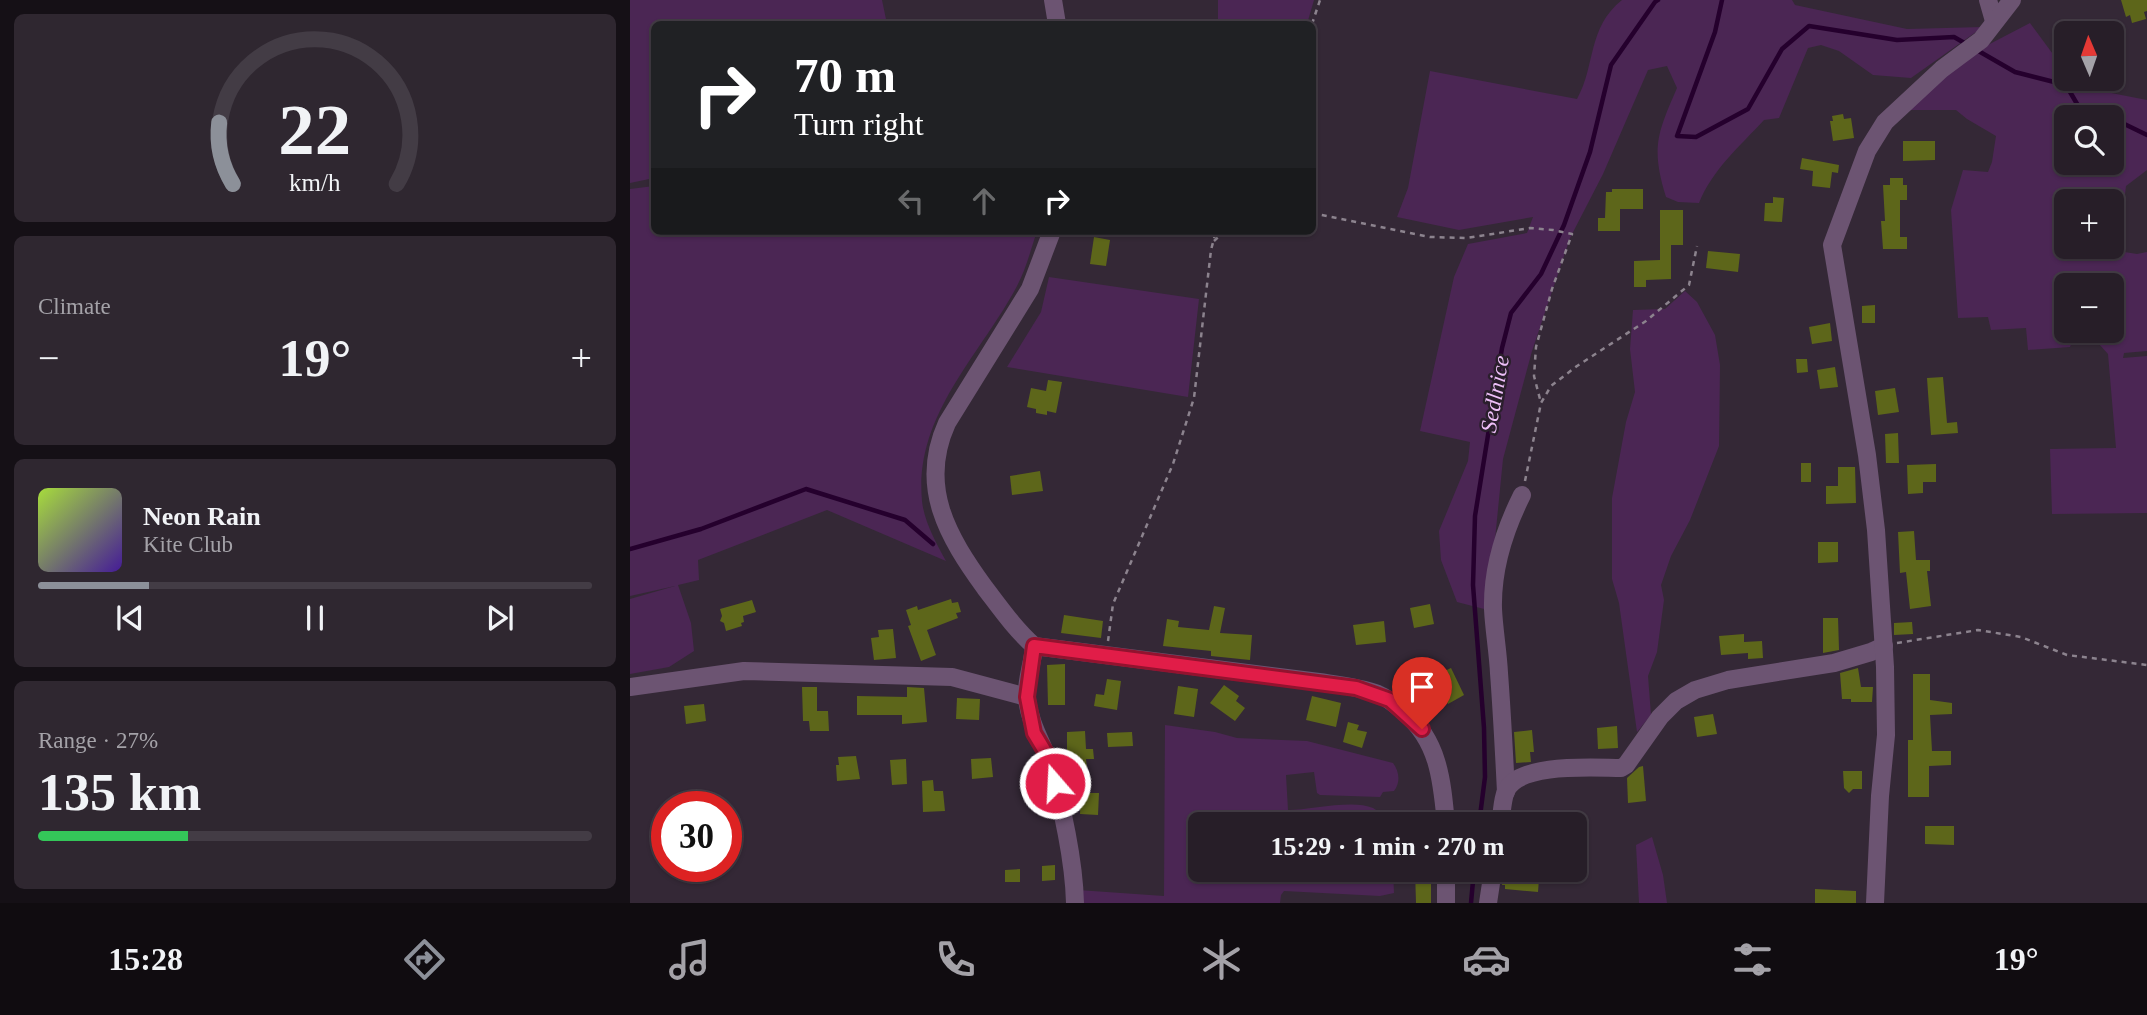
<!DOCTYPE html>
<meta charset="utf-8">
<style>
body{margin:0;font-family:Georgia,serif;background:#2f2730;color:#f1f3f6;height:100vh;display:flex;flex-direction:column;font-size:26px;white-space:nowrap}
*{box-sizing:border-box;margin:0}
p{font-size:23px;color:#a4a2a8}
.icon{flex:none;width:38px;height:38px;fill:none;stroke:currentColor;stroke-width:2;stroke-linecap:round;stroke-linejoin:round}
.map{position:relative;flex:1;overflow:hidden}
.details{display:flex;flex-direction:column;gap:14px;padding:14px;background:#151016;width:630px}
.details>*{flex:none}
.hud{position:absolute;left:21px;top:21px;width:665px;height:214px;border-radius:10px;box-shadow:0 2px 5px #0004,0 0 0 2px #433c45;background:#202124;color:#fff;overflow:hidden}
.needle{width:46px;rotate:358deg}
.fabs{position:absolute;left:1424px;top:21px;display:grid;gap:14px}
.fabs a{display:grid;place-items:center;width:70px;height:70px;border-radius:10px;background:#271e28;box-shadow:0 2px 5px #0004,0 0 0 2px #433c45;font-size:35px}
.speed{position:absolute;left:21px;top:791px;display:flex;gap:14px;font-size:35px;font-weight:700;text-align:center}
.speed>*{display:grid;place-content:center;width:91px;height:91px;border-radius:50%;background:#271e28;box-shadow:0 2px 5px #0004,0 0 0 2px #433c45;line-height:1}
.speed .limit{border:10px solid #d22;background:#fff;color:#111}
.pin{position:absolute;display:grid;place-items:center;width:60px;height:60px;color:#fff;margin:-72px -30px;border-radius:50% 50% 50% 0;rotate:-45deg;box-shadow:0 0 7px #0007}
.pin .icon{rotate:45deg}
.me{position:absolute;width:77px;margin:-38px;rotate:341deg;stroke-linejoin:round;filter:drop-shadow(0 0 5px #0008)}
.turn{display:flex;align-items:center;gap:24px;height:147px;padding:0 28px;font-size:32px}
.turn .icon{width:91px;height:91px;stroke-width:2.5}
.turn b{display:block;font-size:49px;line-height:60px}
.lanes{display:flex;align-items:center;height:66px;padding:0 28px;background:#0003;justify-content:center;gap:35px;direction:ltr}
.lanes .off{opacity:.35}
.big{font-size:52px;font-weight:700;line-height:1.1}
.details .tile{flex:1;display:flex;flex-direction:column;justify-content:center;gap:10px;min-width:0;padding:0 24px;border-radius:10px;background:#2f2730}
.details .dial{align-items:center;gap:0}
.dial svg{height:182px;overflow:visible;fill:none;stroke:#433c45;stroke-width:7;stroke-linecap:round;text-anchor:middle}
.dial text{fill:#f1f3f6;stroke:none}
.song{display:flex;align-items:center;gap:21px}
.cover{width:84px;height:84px;border-radius:10px;background:linear-gradient(135deg,hsl(80 70% 55%),hsl(260 70% 35%))}
.played{height:7px;border-radius:4px;background:linear-gradient(90deg,#8c9099 20%,#433c45 20%)}
.keys{display:flex;justify-content:space-around;direction:ltr}
.heat{display:flex;justify-content:space-between;align-items:center;font-size:38px;direction:ltr}
.charge{height:10px;border-radius:5px;background:linear-gradient(90deg,#34c759 27%,#433c45 0)}
.trip{position:absolute;left:558px;top:812px;width:399px;height:70px;border-radius:10px;background:#271e28;box-shadow:0 2px 5px #0004,0 0 0 2px #433c45;font-weight:700;line-height:70px;text-align:center}
.tabs{display:flex;height:112px;justify-content:space-around;align-items:center;background:#100c10;color:#a4a2a8}
.tabs .icon{width:49px;height:49px}
.tabs .current{color:#8c9099}
.tabs b{font-size:32px;color:#f1f3f6}
main{display:flex;flex:1;min-height:0}
.map>svg:first-child{display:block}
</style>
<main>
<section class="details">
<div class="tile dial"><svg viewBox="0 0 100 80">
<path d="M14 69A42 42 0 1 1 86 69"/>
<path d="M14 69A42 42 0 0 1 8 42" stroke="#8c9099"/>
<text x="50" y="56" font-size="32" font-weight="700">22</text>
<text x="50" y="72" font-size="11">km/h</text>
</svg></div>
<div class="tile"><p>Climate</p>
<div class="heat"><a>−</a><b class="big">19°</b><a>+</a></div>
</div>
<div class="tile">
<div class="song"><i class="cover"></i><div><b>Neon Rain</b><p>Kite Club</p></div></div>
<div class="played"></div>
<div class="keys"><svg class="icon" aria-label="previous" viewBox="0 0 24 24"><path d="M18 5L8 12l10 7zM5 5v14"/></svg><svg class="icon" aria-label="pause" viewBox="0 0 24 24"><path d="M8 5v14M16 5v14"/></svg><svg class="icon" aria-label="next" viewBox="0 0 24 24"><path d="M6 5l10 7-10 7zM19 5v14"/></svg></div>
</div>
<div class="tile"><p>Range · 27%</p><b class="big">135 km</b><div class="charge"></div></div>
</section>
<div class="map">
<svg width="1517" height="903" viewBox="0 0 1517 903">
<rect width="100%" height="100%" fill="#342836"/>
<g fill="#4b2654" fill-rule="evenodd">
<polygon points="0,0 252,0 257,24 24,24 24,178 0,183"/>
<polygon points="588,0 684,0 677,24 588,24"/>
<path d="M992,0h170l3,5 112,24 76,-2 -72,51 -38,-3 -34,-24 -18,-6 -13,3 -29,70 -15,2c-23,25 -52,50 -65,83l-21,-1 -12,-5c-15,-49 -9,-63 11,-109l-10,-22 -19,4 -45,104 -33,64 -38,113 -29,108 -15,151 -31,-8 -16,-42 -2,-29 29,-70 2,-19 -50,-11 34,-154 14,-33 59,-11 6,-16 -74,13 -62,-13 11,-29 22,-117 147,28c19,-34 10,-71 45,-99z"/>
<path d="M1400,23l28,38 9,5v13h18l21,13 41,8v70l-21,16 -8,65 19,3 10,-2v99l-23,2 -1,5 24,-2v157l-95,1 -2,-65 66,-1 -8,-94 -18,-20 -15,-1 -5,14 -42,3 -2,-22 -35,2 -3,-13 -30,1 -7,-108 12,-40 25,2 4,-10 4,-26 -29,-17 -11,-9h-53l79,-62zM1437,117h45v46h-45zM1437,201h45v46h-45zM1437,285h45v46h-45z"/>
<path d="M24,186v45h383c-6,18 -11,38 -20,55 -37,70 -103,129 -95,215 2,20 14,42 24,60l-119,-51 -129,50 1,20 -21,5 13,38 3,28 -25,16 -39,7v-75l45,-13 -45,10v-407z"/>
<polygon points="419,277 569,299 558,397 377,367 411,312"/>
<polygon points="1055,291 1067,302 1085,335 1090,365 1089,446 1060,520 1041,556 1031,585 1034,600 1027,652 1018,676 1021,715 1007,732 989,603 982,579 982,498 996,422 1005,392 1000,349 1003,310 1035,309"/>
<path d="M535,725l50,7 22,6 70,3 86,22c6,8 8,19 1,28l-11,1 -3,5 -60,-2 -3,-2 -3,-21 -28,3 2,35c22,0 65,-11 85,-2 7,4 12,10 17,16h-190v46h193l1,23 -14,3 -96,-5 -3,4 -1,8h-202v-13l86,6z"/>
<polygon points="1022,837 1033,875 1037,903 1009,903 1006,845"/>
</g>
<g fill="none" stroke-linecap="round" stroke-linejoin="round">
<g stroke="#25002d" stroke-width="4.5">
<polyline points="1092,0 1085,32 1047,136 1066,137 1118,109 1152,49 1179,26 1267,40 1324,37 1338,45"/>
<polyline points="1345,49 1385,72 1436,85 1450,109 1479,117"/>
<polyline points="1482,118 1517,135"/>
<polyline points="0,549 71,529 176,489 275,520 303,544"/>
<polyline points="849,824 855,777 854,728 843,585 845,516 872,348 881,313 911,274 934,225 960,152 981,65 1025,2 1028,0"/>
<polyline points="841,903 844,870"/>
</g>
</g>
<g fill="#5d661a">
<polygon points="1491,0 1517,0 1517,11 1514,12 1516,19 1502,23 1500,15 1496,17"/>
<polygon points="1213,114 1214,119 1221,118 1224,138 1203,141 1200,121 1203,121 1202,116"/>
<polygon points="1273,141 1305,141 1305,160 1273,161"/>
<polygon points="1172,158 1209,165 1208,173 1202,172 1200,188 1182,186 1183,171 1170,169"/>
<polygon points="1260,178 1273,178 1273,185 1277,185 1277,200 1270,200 1270,237 1277,237 1277,249 1253,249 1251,221 1255,221 1253,185 1260,185"/>
<polygon points="982,189 1013,189 1013,209 990,209 990,231 968,231 968,218 975,218 976,192 982,192"/>
<polygon points="1143,197 1154,198 1152,222 1134,221 1135,203 1143,203"/>
<polygon points="1030,210 1053,210 1053,245 1041,245 1041,279 1016,280 1016,287 1004,287 1004,261 1030,260"/>
<polygon points="464,237 480,240 476,266 460,264"/>
<polygon points="1078,251 1110,254 1108,272 1076,268"/>
<polygon points="1245,305 1245,323 1232,323 1232,306"/>
<polygon points="1200,323 1202,341 1182,344 1179,327"/>
<polygon points="1166,359 1177,359 1178,372 1167,373"/>
<polygon points="1205,367 1208,387 1190,389 1187,370"/>
<polygon points="1313,377 1317,423 1327,422 1328,433 1301,435 1297,378"/>
<polygon points="418,380 432,382 426,413 417,411 417,415 406,413 406,409 397,407 401,388 416,391"/>
<polygon points="1265,388 1269,412 1248,415 1245,391"/>
<polygon points="1268,433 1269,463 1256,463 1255,434"/>
<rect x="1171" y="463" width="10" height="19"/>
<polygon points="1306,464 1306,482 1293,482 1293,493 1278,494 1277,465"/>
<polygon points="1208,467 1225,467 1226,503 1196,504 1196,486 1208,486"/>
<polygon points="410,471 413,491 382,495 380,476"/>
<polygon points="1284,531 1286,560 1300,560 1300,571 1297,571 1301,606 1280,609 1276,572 1270,573 1268,532"/>
<polygon points="1188,542 1208,542 1208,562 1188,563"/>
<polygon points="321,599 322,603 328,602 331,612 326,613 328,618 297,630 306,655 291,661 278,626 281,625 276,610 287,606 288,610"/>
<polygon points="122,600 126,612 113,616 114,622 111,623 112,626 96,631 94,623 90,621 92,616 90,609"/>
<polygon points="800,604 804,624 784,628 780,608"/>
<polygon points="584,606 595,608 590,633 622,635 620,660 581,656 581,651 533,646 537,619 549,621 548,627 579,630"/>
<polygon points="434,615 473,621 471,638 431,633"/>
<polygon points="1193,618 1208,618 1209,650 1193,653"/>
<polygon points="754,621 756,642 726,645 723,625"/>
<polygon points="1282,622 1283,634 1264,635 1264,623"/>
<polygon points="263,629 266,658 244,660 241,638 249,637 248,630"/>
<polygon points="1114,634 1114,642 1132,641 1133,658 1118,659 1118,653 1091,655 1089,636"/>
<polygon points="435,664 435,705 418,705 417,665"/>
<polygon points="821,668 834,695 818,704 804,676"/>
<polygon points="1228,668 1231,687 1243,687 1242,702 1221,702 1221,699 1212,699 1210,673"/>
<polygon points="1283,674 1300,674 1300,700 1322,703 1322,714 1300,715 1302,751 1321,751 1321,765 1299,766 1299,797 1278,797 1278,740 1283,740"/>
<polygon points="477,679 491,681 487,710 464,706 466,694 474,695"/>
<polygon points="594,685 609,696 606,701 615,708 605,721 580,703"/>
<polygon points="548,686 568,689 564,717 544,714"/>
<polygon points="172,687 187,687 187,711 198,711 199,731 180,731 179,721 173,721"/>
<polygon points="277,687 294,688 297,722 272,724 272,715 227,715 227,696 277,697"/>
<polygon points="682,696 711,703 706,727 676,720"/>
<polygon points="327,698 350,699 349,720 326,719"/>
<polygon points="74,704 76,721 56,724 54,706"/>
<polygon points="1083,714 1087,734 1067,737 1064,717"/>
<polygon points="718,722 729,725 727,730 737,732 732,748 713,742"/>
<polygon points="987,726 988,748 968,749 967,728"/>
<polygon points="902,730 904,752 900,752 901,762 886,763 884,732"/>
<polygon points="455,731 456,749 463,749 464,759 456,759 457,768 439,769 438,760 431,761 430,750 437,750 437,732"/>
<polygon points="502,732 503,746 478,747 477,733"/>
<polygon points="226,756 230,779 207,781 206,765 209,765 208,757"/>
<polygon points="361,758 363,777 342,779 341,759"/>
<polygon points="276,759 277,784 262,785 260,760"/>
<polygon points="1013,766 1016,801 998,803 997,778 1009,767"/>
<polygon points="1213,771 1232,771 1232,789 1223,789 1219,793 1214,788"/>
<polygon points="303,780 304,791 313,791 315,811 293,812 292,781"/>
<polygon points="451,793 469,793 468,815 450,814"/>
<polygon points="1295,826 1324,826 1324,845 1295,844"/>
<polygon points="425,865 425,880 412,881 412,866"/>
<polygon points="390,869 390,882 375,882 375,870"/>
<polygon points="785,870 801,870 801,903 786,903"/>
<polygon points="874,870 889,870 887,877 909,879 908,892 875,889 875,885 872,885"/>
<polygon points="1185,889 1226,891 1226,903 1185,903"/>
</g>
<g fill="none" stroke-linecap="round" stroke-linejoin="round">
<g stroke="#8c838e" stroke-width="2.5" stroke-dasharray="5 5" stroke-linecap="butt">
<polyline points="682,24 690,0"/>
<polyline points="682,213 800,237 837,238 900,228 923,230 942,234 922,289 906,347 904,376 911,403"/>
<polyline points="584,241 595,231"/>
<polyline points="895,481 911,403 921,386 947,366 1016,321 1059,285 1067,246"/>
<polyline points="478,641 483,604 543,464 564,398 581,250 586,231"/>
<polyline points="1267,643 1348,630 1391,637 1437,655 1517,665"/>
</g>
<g stroke="#6c5472" stroke-width="18">
<polyline points="423,0 427,24"/>
<polyline points="1358,0 1364,21"/>
<path d="M422,231l-22,58 -83,134c-29,64 1,114 38,165 16,21 30,41 49,58l285,36c20,3 40,5 59,12 10,4 18,11 26,18 35,29 38,69 42,112"/>
<path d="M404,646c-1,17 -9,37 -7,54 4,27 15,41 23,65 12,40 24,96 25,138"/>
<polyline points="0,687 114,671 322,677 397,697"/>
<path d="M876,792c-2,-40 -4,-79 -7,-119 -1,-21 -5,-43 -6,-64 -1,-39 12,-80 29,-114"/>
<path d="M870,824c2,-10 2,-24 6,-33 13,-29 88,-23 115,-23l5,-3 34,-48 16,-16 19,-11 33,-10 106,-17 37,-11 13,-6"/>
<polyline points="816,870 816,903"/>
<polyline points="858,903 863,870"/>
<polyline points="1245,903 1250,796 1256,735 1255,667 1246,530 1237,455 1202,245 1237,151 1255,122 1312,69 1351,40 1382,0"/>
</g>
</g>
<g fill="none" stroke-linecap="round" stroke-linejoin="round">
<g stroke="#92132f" stroke-width="18">
<polyline id="route" points="425,783 416,753 404,733 397,697 404,646 726,688 760,700 792,729"/>
</g>
<use href="#route" stroke="#e11d48" stroke-width="12"/>
</g>
<g text-anchor="middle" dominant-baseline="central" stroke-width="5" stroke-linejoin="round" paint-order="stroke">
<g font-size="23" font-style="italic" fill="#edbff8" stroke="#2a1f2c">
<text transform="translate(865 394) rotate(-80)">Sedlnice</text>
</g>
</g>
</svg>
<div class="fabs">
<a><svg class="needle" viewBox="-14 -14 28 28"><path d="M0-13l5 13h-10z" fill="#e53935"/><path d="M0 13l5-13h-10z" fill="#a4a2a8"/></svg></a>
<a><svg class="icon" aria-label="search" viewBox="0 0 24 24"><circle cx="10" cy="10" r="6"/><path d="M15 15l6 6"/></svg></a>
<a>+</a>
<a>−</a>
</div>
<div class="speed"><div class="limit">30</div></div>
<div class="pin" style="left:792px;top:729px;background:#d93025"><svg class="icon" aria-label="arrive" viewBox="0 0 24 24"><path d="M6 21V4h12l-3 4 3 4H6"/></svg></div>
<svg class="me" style="left:425px;top:783px" viewBox="-20 -20 40 40"><circle r="17" fill="#e11d48" stroke="#fff" stroke-width="3"/><path d="M0-11L8 9 0 5-8 9z" fill="#fff"/></svg>
<div class="trip">15:29 · 1 min · 270 m</div>
<div class="hud">
<div class="turn"><svg class="icon" aria-label="right" viewBox="0 0 24 24"><path d="M7 20v-9h11M14 6l5 5-5 5"/></svg><div><b>70 m</b>Turn right</div></div>
<div class="lanes"><svg class="icon off" aria-label="left" viewBox="0 0 24 24"><path d="M17 20v-9H6M10 6l-5 5 5 5"/></svg><svg class="icon off" aria-label="ahead" viewBox="0 0 24 24"><path d="M12 20V5M6 11l6-6 6 6"/></svg><svg class="icon" aria-label="right" viewBox="0 0 24 24"><path d="M7 20v-9h11M14 6l5 5-5 5"/></svg></div>
</div>
</div>
</main>
<nav class="tabs">
<b>15:28</b>
<svg class="icon current" aria-label="directions" viewBox="0 0 24 24"><path d="M12 3l9 9-9 9-9-9zM9 14v-3h6M13 9l2 2-2 2"/></svg>
<svg class="icon" aria-label="music" viewBox="0 0 24 24"><path d="M9 18V5l10-2v13"/><circle cx="6" cy="18" r="3"/><circle cx="16" cy="16" r="3"/></svg>
<svg class="icon" aria-label="phone" viewBox="0 0 24 24"><path d="M5 4h4l2 5-3 2q2 4 5 5l2-3 5 2v4C11 20 4 13 5 4z"/></svg>
<svg class="icon" aria-label="climate" viewBox="0 0 24 24"><path d="M12 3v18M4 7l16 10M4 17L20 7"/></svg>
<svg class="icon" aria-label="car" viewBox="0 0 24 24"><path d="M5 17H2v-5l4-1 3-4h7l3 4 3 1v5h-3M9 17h6M6 11h13"/><circle cx="7" cy="17" r="2"/><circle cx="17" cy="17" r="2"/></svg>
<svg class="icon" aria-label="filters" viewBox="0 0 24 24"><path d="M4 7h16M4 17h16"/><circle cx="9" cy="7" r="2"/><circle cx="15" cy="17" r="2"/></svg>
<b>19°</b>
</nav>
